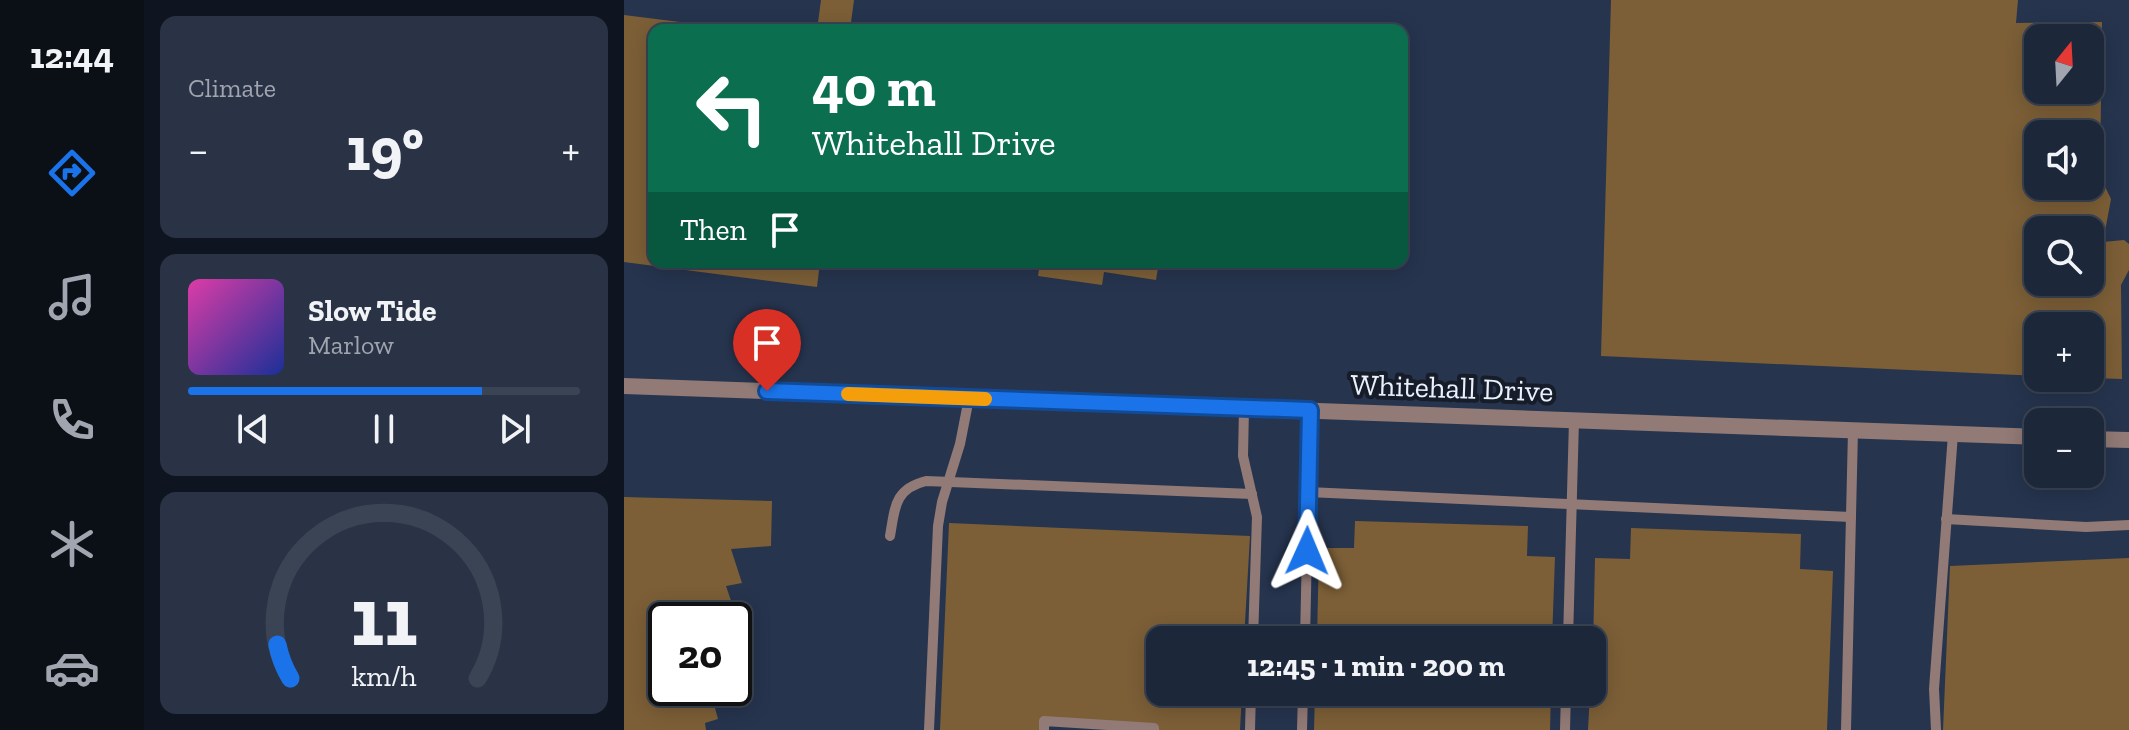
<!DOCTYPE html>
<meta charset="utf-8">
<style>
body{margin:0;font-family:"Zilla Slab",serif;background:#293345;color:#f1f3f6;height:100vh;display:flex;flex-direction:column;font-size:30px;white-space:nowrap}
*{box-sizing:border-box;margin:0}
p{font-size:26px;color:#a0a5af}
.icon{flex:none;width:44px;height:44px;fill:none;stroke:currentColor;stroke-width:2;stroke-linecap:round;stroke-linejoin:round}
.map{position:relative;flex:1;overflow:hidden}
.details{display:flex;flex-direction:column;gap:16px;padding:16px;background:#0f1520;width:480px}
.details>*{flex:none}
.hud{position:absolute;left:24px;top:24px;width:760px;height:244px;border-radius:16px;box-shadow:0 4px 20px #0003,0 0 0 2px #3a4454;background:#0b6e4f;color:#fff;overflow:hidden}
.needle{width:52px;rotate:18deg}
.controls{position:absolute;left:1400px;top:24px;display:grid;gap:16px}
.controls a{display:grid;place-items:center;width:80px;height:80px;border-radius:16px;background:#1c273a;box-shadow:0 4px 20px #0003,0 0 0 2px #3a4454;font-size:40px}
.speed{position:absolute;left:24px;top:602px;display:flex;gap:16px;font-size:40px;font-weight:700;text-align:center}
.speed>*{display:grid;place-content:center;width:104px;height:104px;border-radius:50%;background:#1c273a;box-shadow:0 4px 20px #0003,0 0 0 2px #3a4454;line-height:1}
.speed .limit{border:4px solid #111;border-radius:12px;background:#fff;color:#111}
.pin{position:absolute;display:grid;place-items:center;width:68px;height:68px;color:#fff;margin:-82px -34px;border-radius:50% 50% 50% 0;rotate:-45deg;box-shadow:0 0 8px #0007}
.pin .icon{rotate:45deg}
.me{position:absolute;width:88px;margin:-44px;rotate:1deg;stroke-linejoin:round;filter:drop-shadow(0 0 6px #0008)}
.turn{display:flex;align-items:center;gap:28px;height:168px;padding:0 32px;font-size:36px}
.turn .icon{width:104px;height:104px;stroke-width:2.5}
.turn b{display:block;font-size:56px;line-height:68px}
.then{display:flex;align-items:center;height:76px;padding:0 32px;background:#0003;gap:16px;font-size:30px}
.big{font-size:60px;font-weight:700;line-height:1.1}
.details .card{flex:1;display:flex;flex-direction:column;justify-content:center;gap:12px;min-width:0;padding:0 28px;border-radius:16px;background:#293345}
.details .dial{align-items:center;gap:0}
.dial svg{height:208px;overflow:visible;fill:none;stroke:#3a4454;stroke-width:7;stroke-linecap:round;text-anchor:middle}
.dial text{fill:#f1f3f6;stroke:none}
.song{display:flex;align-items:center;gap:24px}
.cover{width:96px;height:96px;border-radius:12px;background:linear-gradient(135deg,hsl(320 70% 55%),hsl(230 70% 35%))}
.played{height:8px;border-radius:4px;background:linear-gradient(90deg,#1a73e8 75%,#3a4454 75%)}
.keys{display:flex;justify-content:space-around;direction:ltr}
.heat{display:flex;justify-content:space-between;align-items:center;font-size:44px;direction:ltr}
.trip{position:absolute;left:522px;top:626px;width:460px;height:80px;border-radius:16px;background:#1c273a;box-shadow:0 4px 20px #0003,0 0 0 2px #3a4454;font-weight:700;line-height:80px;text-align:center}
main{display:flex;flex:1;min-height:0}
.tab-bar{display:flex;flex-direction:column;width:144px;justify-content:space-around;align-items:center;background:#0b1017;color:#a0a5af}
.tab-bar .icon{width:56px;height:56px}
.tab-bar .active{color:#1a73e8}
.tab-bar b{font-size:36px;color:#f1f3f6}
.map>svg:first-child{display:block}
</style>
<main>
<nav class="tab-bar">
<b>12:44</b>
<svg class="icon active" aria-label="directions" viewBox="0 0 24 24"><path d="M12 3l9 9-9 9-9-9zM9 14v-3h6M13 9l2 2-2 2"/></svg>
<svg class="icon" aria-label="music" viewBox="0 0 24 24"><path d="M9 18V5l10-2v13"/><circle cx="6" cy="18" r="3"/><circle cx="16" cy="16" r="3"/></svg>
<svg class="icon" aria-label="phone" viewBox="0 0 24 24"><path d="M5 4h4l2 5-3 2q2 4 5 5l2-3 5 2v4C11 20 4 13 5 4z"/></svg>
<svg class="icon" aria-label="climate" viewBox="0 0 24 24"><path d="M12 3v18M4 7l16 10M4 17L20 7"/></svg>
<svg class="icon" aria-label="car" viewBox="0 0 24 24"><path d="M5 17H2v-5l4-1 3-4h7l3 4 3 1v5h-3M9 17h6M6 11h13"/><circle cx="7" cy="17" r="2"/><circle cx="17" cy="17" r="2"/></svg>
</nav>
<section class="details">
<div class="card"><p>Climate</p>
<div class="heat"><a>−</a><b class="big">19°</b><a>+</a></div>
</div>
<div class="card">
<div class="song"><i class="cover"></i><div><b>Slow Tide</b><p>Marlow</p></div></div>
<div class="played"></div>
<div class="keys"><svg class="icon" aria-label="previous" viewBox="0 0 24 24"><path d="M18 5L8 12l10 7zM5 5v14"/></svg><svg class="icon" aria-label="pause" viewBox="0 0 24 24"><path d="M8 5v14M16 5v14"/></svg><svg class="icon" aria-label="next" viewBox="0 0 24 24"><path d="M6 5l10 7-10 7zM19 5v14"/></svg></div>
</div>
<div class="card dial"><svg viewBox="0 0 100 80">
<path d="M14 69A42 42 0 1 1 86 69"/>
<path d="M14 69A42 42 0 0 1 9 56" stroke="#1a73e8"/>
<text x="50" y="56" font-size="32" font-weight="700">11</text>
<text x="50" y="72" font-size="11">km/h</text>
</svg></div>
</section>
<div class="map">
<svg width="1505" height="730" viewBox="0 0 1505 730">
<rect width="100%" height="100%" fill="#26344e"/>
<g fill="#7c5f37" fill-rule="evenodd">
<polygon points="197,0 230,0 226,30 193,30"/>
<path d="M987,0h407l-2,23 86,-1 -2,154 11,23 -8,43 21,-2 5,4v26l-8,15 1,94 -32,-1v-52h-52v50l-437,-20zM1414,38h52v52h-52zM1414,134h52v52h-52zM1414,230h52v52h-52z"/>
<polygon points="0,15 56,22 55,30 30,30 30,262 196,262 193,287 0,262"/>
<polygon points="416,262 535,262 532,280 480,272 478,285 414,276"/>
<polygon points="560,262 582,262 581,267"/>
<polygon points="0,497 148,501 147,546 107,549 118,583 102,586 116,627 110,627 110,620 42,620 42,688 110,688 111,676 115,692 88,697 94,719 81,723 82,730 0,730"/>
<polygon points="731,521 904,526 903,556 931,557 928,640 693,640 695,548 730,548"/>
<polygon points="325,523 626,536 620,640 536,640 536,692 618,692 616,730 530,730 420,721 420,730 316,730"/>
<polygon points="1007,528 1177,534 1176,569 1209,571 1203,730 964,730 966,692 968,692 971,558 1006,559"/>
<polygon points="1505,558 1505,730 1319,730 1326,566"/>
<polygon points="691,692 927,692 926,730 690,730"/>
</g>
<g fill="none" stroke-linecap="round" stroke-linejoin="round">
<g stroke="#927a76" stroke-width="10">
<polyline points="620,408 619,456 633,517 629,640"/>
<polyline points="684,492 1227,517"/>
<polyline points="1322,519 1462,527 1505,525"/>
<path d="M266,536c5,-28 4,-47 36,-55l326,13"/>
<polyline points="681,640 686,410"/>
<polyline points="944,640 950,420"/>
<polyline points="305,730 314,526 318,502 336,444 345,398"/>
<polyline points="420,730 420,721 530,728 530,730"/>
<polyline points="626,730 627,692"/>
<polyline points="678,730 679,692"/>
<polyline points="941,730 942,692"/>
<polyline points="1222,730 1229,430"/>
<polyline points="1312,730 1310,689 1329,434"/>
</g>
<g stroke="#927a76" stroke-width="16">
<polyline points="0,386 1414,437"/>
<polyline points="1466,439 1505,440"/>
</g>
</g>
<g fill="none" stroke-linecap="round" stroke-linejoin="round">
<g stroke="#114b97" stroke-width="20">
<polyline id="route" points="143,391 686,410 683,551"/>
</g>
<use href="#route" stroke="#1a73e8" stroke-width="14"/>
<polyline stroke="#f59e0b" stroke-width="14" points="224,394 361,399"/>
</g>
<g text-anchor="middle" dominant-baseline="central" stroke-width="8" stroke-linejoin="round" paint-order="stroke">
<g font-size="30" fill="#e9f0fe" stroke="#161c28">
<text transform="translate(828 388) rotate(2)">Whitehall Drive</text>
</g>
</g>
</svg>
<div class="controls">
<a><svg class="needle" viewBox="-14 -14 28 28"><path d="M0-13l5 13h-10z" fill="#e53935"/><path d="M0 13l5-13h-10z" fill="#a0a5af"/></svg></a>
<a><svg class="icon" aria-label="sound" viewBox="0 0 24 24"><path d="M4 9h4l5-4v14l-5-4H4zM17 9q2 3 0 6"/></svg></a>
<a><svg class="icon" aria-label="search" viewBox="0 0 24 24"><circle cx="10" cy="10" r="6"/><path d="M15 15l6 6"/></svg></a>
<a>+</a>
<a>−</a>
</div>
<div class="speed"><div class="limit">20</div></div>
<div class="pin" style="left:143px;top:391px;background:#d93025"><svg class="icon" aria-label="arrive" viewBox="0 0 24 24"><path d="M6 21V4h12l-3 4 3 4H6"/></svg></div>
<svg class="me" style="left:683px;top:551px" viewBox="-20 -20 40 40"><path d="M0-17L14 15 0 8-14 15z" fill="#1a73e8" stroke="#fff" stroke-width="4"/></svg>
<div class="trip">12:45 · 1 min · 200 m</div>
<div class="hud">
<div class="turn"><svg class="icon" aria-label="left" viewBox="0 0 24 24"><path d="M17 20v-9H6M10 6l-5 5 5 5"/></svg><div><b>40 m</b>Whitehall Drive</div></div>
<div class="then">Then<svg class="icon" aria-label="arrive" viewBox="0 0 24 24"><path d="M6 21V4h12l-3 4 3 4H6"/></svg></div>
</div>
</div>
</main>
